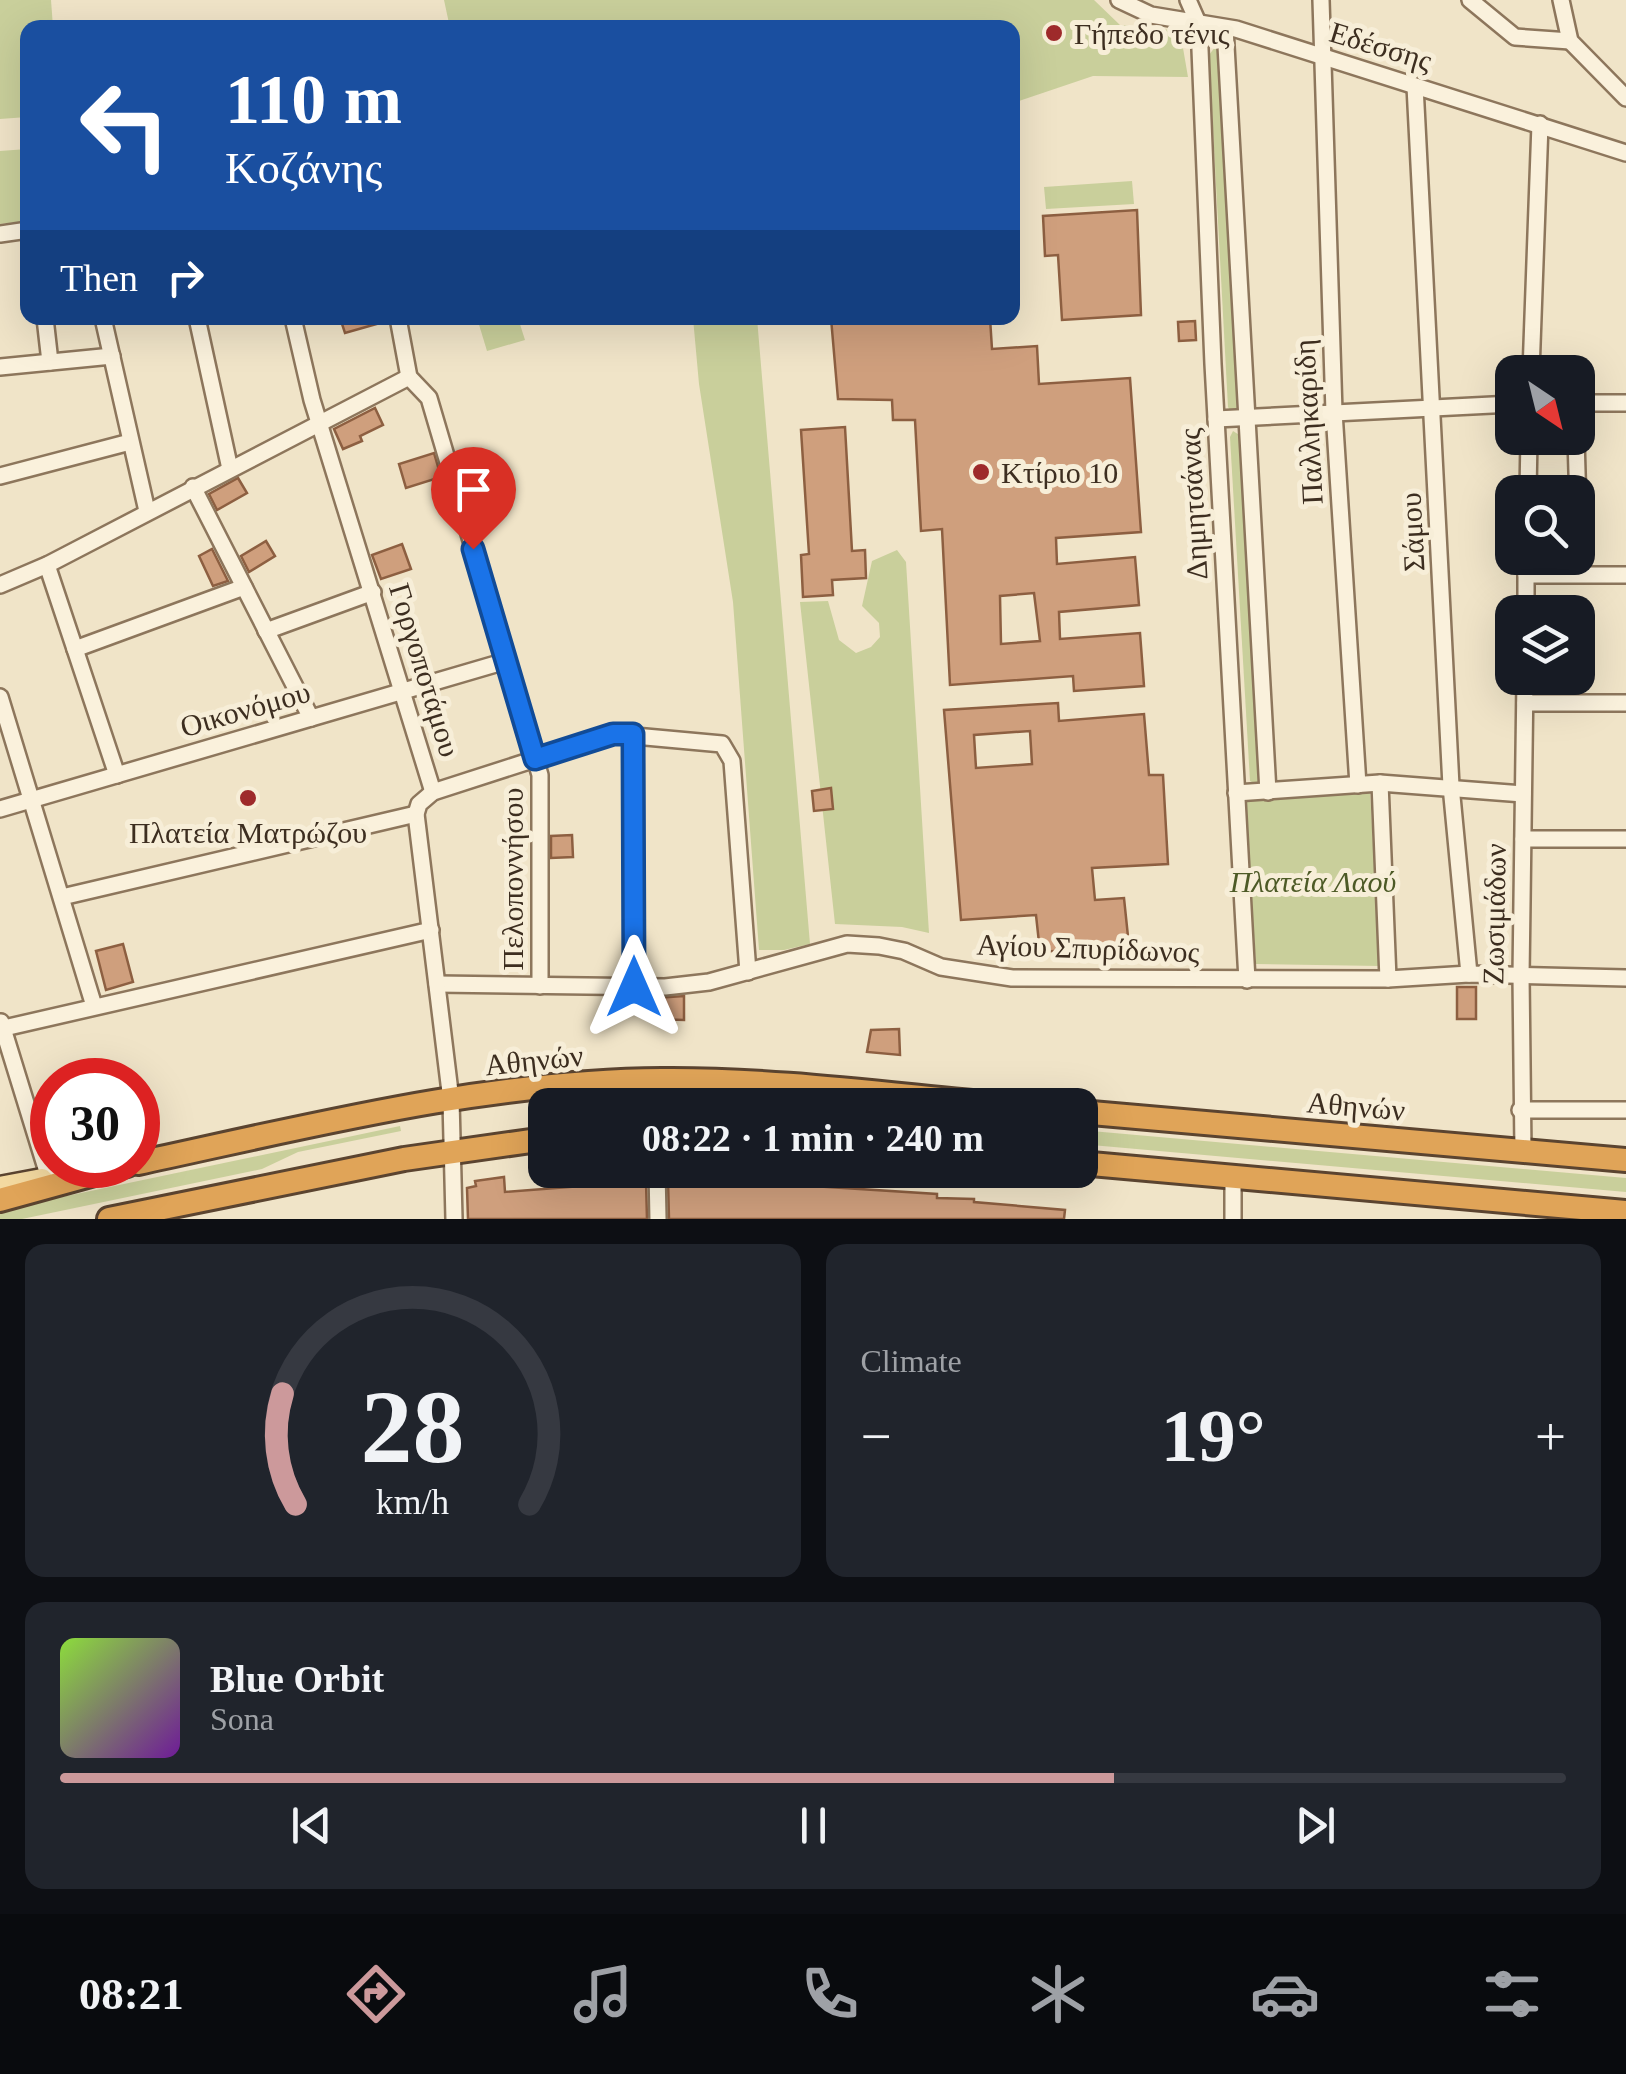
<!DOCTYPE html>
<meta charset="utf-8">
<style>
body{margin:0;font-family:Georgia,serif;background:#20242c;color:#f1f3f6;height:100vh;display:flex;flex-direction:column;font-size:38px;white-space:nowrap}
*{box-sizing:border-box;margin:0}
p{font-size:32px;color:#9ea1a6}
.icon{flex:none;width:55px;height:55px;fill:none;stroke:currentColor;stroke-width:2;stroke-linecap:round;stroke-linejoin:round}
.map{position:relative;height:1219px;overflow:hidden}
.details{display:flex;flex-direction:column;gap:25px;padding:25px;background:#0d0f14;flex:1}
.details>*{flex:none}
.top-card{position:absolute;left:20px;top:20px;width:1000px;height:305px;border-radius:20px;box-shadow:0 10px 40px #0002;background:#1a4fa0;color:#fff;overflow:hidden}
.needle{width:65px;rotate:145deg}
.tools{position:absolute;left:1495px;top:355px;display:grid;gap:20px}
.tools a{display:grid;place-items:center;width:100px;height:100px;border-radius:20px;background:#171b24;box-shadow:0 10px 40px #0002;font-size:50px}
.speed{position:absolute;left:30px;top:1058px;display:flex;gap:20px;font-size:50px;font-weight:700;text-align:center}
.speed>*{display:grid;place-content:center;width:130px;height:130px;border-radius:50%;background:#171b24;box-shadow:0 10px 40px #0002;line-height:1}
.speed .limit{border:15px solid #d22;background:#fff;color:#111}
.pin{position:absolute;display:grid;place-items:center;width:85px;height:85px;color:#fff;margin:-102px -42px;border-radius:50% 50% 50% 0;rotate:-45deg;box-shadow:0 0 10px #0007}
.pin .icon{rotate:45deg}
.me{position:absolute;width:110px;margin:-55px;rotate:0deg;stroke-linejoin:round;filter:drop-shadow(0 0 8px #0008)}
.turn{display:flex;align-items:center;gap:35px;height:210px;padding:0 40px;font-size:45px}
.turn .icon{width:130px;height:130px;stroke-width:2.5}
.turn b{display:block;font-size:70px;line-height:85px}
.then{display:flex;align-items:center;height:95px;padding:0 40px;background:#0003;gap:20px;font-size:38px}
.big{font-size:75px;font-weight:600;line-height:1.1}
.details .widget{flex:1;display:flex;flex-direction:column;justify-content:center;gap:15px;min-width:0;padding:0 35px;border-radius:20px;background:#20242c}
.details .dial{align-items:center;gap:0}
.dial svg{height:260px;overflow:visible;fill:none;stroke:#363941;stroke-width:7;stroke-linecap:round;text-anchor:middle}
.dial text{fill:#f1f3f6;stroke:none}
.song{display:flex;align-items:center;gap:30px}
.cover{width:120px;height:120px;border-radius:15px;background:linear-gradient(135deg,hsl(90 70% 55%),hsl(280 70% 35%))}
.played{height:10px;border-radius:5px;background:linear-gradient(90deg,#cc999b 70%,#363941 70%)}
.keys{display:flex;justify-content:space-around;direction:ltr}
.heat{display:flex;justify-content:space-between;align-items:center;font-size:55px;direction:ltr}
.details .tiles{flex:1;display:grid;gap:25px;grid-template-columns:1fr 1fr}
.widget:last-child{grid-column:span 2}
.trip{position:absolute;left:528px;top:1088px;width:570px;height:100px;border-radius:20px;background:#171b24;box-shadow:0 10px 40px #0002;font-weight:600;line-height:100px;text-align:center}
.tabs{display:flex;height:160px;justify-content:space-around;align-items:center;background:#090b0e;color:#9ea1a6}
.tabs .icon{width:70px;height:70px}
.tabs .active{color:#cc999b}
.tabs b{font-size:45px;color:#f1f3f6}
.map>svg:first-child{display:block}
</style>
<div class="map">
<svg width="1626" height="1219" viewBox="0 0 1626 1219">
<rect width="100%" height="100%" fill="#f0e4c8"/>
<g fill="#c9cf9b">
<polygon points="0,0 51,0 53,27 28,28 27,117 0,119"/>
<polygon points="444,0 1094,0 1120,25 1166,29 1183,48 1188,77 1093,76 1013,103 1012,28 450,28"/>
<polygon points="1218,43 1241,406 1237,411 1231,412 1228,407 1209,55"/>
<polygon points="27,149 27,221 0,224 0,151"/>
<polygon points="1132,181 1134,204 1046,209 1044,187"/>
<polygon points="477,318 518,318 525,340 487,351"/>
<polygon points="693,318 757,318 810,944 784,950 759,950 733,602 699,384"/>
<polygon points="1233,431 1241,436 1260,780 1256,784 1250,781 1230,437"/>
<polygon points="897,550 906,562 929,933 902,927 835,924 800,602 828,601 839,640 856,653 871,647 880,637 879,623 862,606 872,561"/>
<polygon points="1370,792 1380,966 1256,964 1244,799"/>
<polygon points="400,1126 401,1131 298,1152 262,1169 22,1219 0,1219 0,1210"/>
<polygon points="1080,1130 1626,1178 1626,1192 1080,1144"/>
</g>
<g fill="#cf9f7d" stroke="#8d5f41" stroke-width="2.5" fill-rule="evenodd">
<polygon points="1137,210 1141,315 1062,320 1058,255 1045,256 1043,216"/>
<polygon points="353,318 387,318 387,321 345,333 341,321"/>
<path d="M831,318h159l2,31 45,-3 2,38 91,-6 11,154 -85,6 1,26 78,-7 4,48 -80,7 1,27 80,-6 4,53 -70,5 -1,-15 -123,9 -8,-156 -21,2 -6,-111h-22l-1,-20 -54,-1zM1034,593l6,48 -39,3 -1,-48z"/>
<polygon points="1195,321 1196,340 1179,341 1178,322"/>
<polygon points="375,408 383,425 360,436 362,441 343,449 334,429"/>
<polygon points="845,427 852,551 865,550 866,578 832,580 833,595 803,597 801,555 809,554 801,430"/>
<polygon points="434,453 441,477 406,488 399,464"/>
<polygon points="238,478 247,493 217,510 209,494"/>
<polygon points="266,541 275,556 249,572 241,556"/>
<polygon points="402,544 411,569 381,579 372,555"/>
<polygon points="212,549 228,581 213,586 199,556"/>
<path d="M1058,703l1,18 85,-7 5,61h14l5,89 -76,4 3,32 29,-2 5,48 -89,6 -4,-37 -75,5 -17,-210zM1030,731l2,33 -56,4 -2,-33z"/>
<polygon points="831,788 833,809 814,811 812,791"/>
<polygon points="572,835 573,857 551,858 551,836"/>
<polygon points="123,944 133,982 106,990 96,951"/>
<rect x="1457" y="987" width="19" height="32"/>
<polygon points="684,996 684,1020 654,1019 655,998"/>
<polygon points="899,1029 900,1055 867,1052 871,1030"/>
<polygon points="745,1170 789,1170 813,1175 813,1186 937,1194 937,1198 974,1199 974,1202 1065,1210 1064,1219 669,1219 668,1181 698,1180 698,1176 719,1176 718,1180 745,1179"/>
<polygon points="504,1177 505,1192 646,1181 647,1219 468,1219 467,1188 476,1186 475,1181"/>
</g>
<g fill="none" stroke-linecap="round" stroke-linejoin="round">
<g stroke="#8d765c" stroke-width="20">
<g id="minor">
<polyline points="1119,0 1151,15 1236,29 1626,153"/>
<polyline points="1188,0 1199,25 1213,364 1247,980"/>
<polyline points="1321,0 1334,412 1358,785"/>
<polyline points="1470,0 1515,37 1570,41"/>
<polyline points="1561,0 1570,41 1626,98"/>
<polyline points="1225,28 1268,792"/>
<polyline points="1415,86 1451,786 1469,974"/>
<polyline points="0,234 28,230"/>
<polyline points="45,318 50,362"/>
<polyline points="103,318 147,511"/>
<polyline points="197,318 230,469"/>
<polyline points="293,318 312,400 433,792"/>
<polyline points="398,318 409,377 429,398 540,775 540,986"/>
<polyline points="0,367 112,356"/>
<polyline points="1531,372 1540,124"/>
<polyline points="1578,403 1626,403"/>
<polyline points="1216,419 1512,404"/>
<polyline points="1576,438 1580,574"/>
<polyline points="0,476 130,442"/>
<polyline points="193,487 311,718"/>
<polyline points="1528,492 1529,438"/>
<polyline points="47,565 117,775"/>
<polyline points="1526,575 1626,575"/>
<polyline points="0,585 47,565 409,377"/>
<polyline points="1526,612 1526,558"/>
<polyline points="266,631 373,592"/>
<polyline points="75,649 244,587"/>
<polyline points="0,697 94,1006"/>
<polyline points="1525,703 1626,703"/>
<polyline points="633,734 634,987"/>
<polyline points="1380,783 1388,979"/>
<polyline points="1236,793 1380,783 1523,794"/>
<polyline points="0,809 506,661"/>
<polyline points="1523,839 1626,839"/>
<polyline points="62,897 416,814"/>
<polyline points="437,984 665,987 709,982 847,944 879,946 904,951 941,967 1012,978 1388,979 1469,974 1626,978"/>
<polyline points="1,1022 49,1178"/>
<polyline points="0,1029 431,930"/>
<polyline points="1520,1110 1626,1110"/>
<polyline points="1523,1151 1521,976 1525,678"/>
<polyline points="657,1170 658,1219"/>
<polyline points="1233,1177 1233,1219"/>
<polyline points="454,1219 451,1100 416,814 419,804 433,792 613,734 722,744 732,761 748,972"/>
</g>
</g>
<g stroke="#5b4430" stroke-width="25">
<polyline id="major" points="0,1187 42,1179"/>
</g>
<g stroke="#5b4430" stroke-width="28">
<g id="highway">
<polyline points="1080,1112 1626,1160"/>
<path d="M138,1163c172,-37 347,-82 524,-83 114,-1 228,15 341,25"/>
<polyline points="1080,1163 1626,1212"/>
<polyline points="0,1200 127,1165"/>
<polyline points="109,1219 404,1159 545,1139"/>
</g>
</g>
<use href="#minor" stroke="#faf1dc" stroke-width="15"/>
<use href="#major" stroke="#f3d9a0" stroke-width="20"/>
<use href="#highway" stroke="#e0a458" stroke-width="22"/>
</g>
<g fill="none" stroke-linecap="round" stroke-linejoin="round">
<g stroke="#114b97" stroke-width="25">
<polyline id="route" points="473,549 535,759 613,734 633,734 634,987"/>
</g>
<use href="#route" stroke="#1a73e8" stroke-width="18"/>
</g>
<g fill="#9e2a2b" stroke="#f7eed8" stroke-width="4">
<circle cx="1054" cy="33" r="10"/>
<circle cx="981" cy="472" r="10"/>
<circle cx="248" cy="798" r="10"/>
</g>
<g text-anchor="middle" dominant-baseline="central" stroke-width="10" stroke-linejoin="round" paint-order="stroke">
<g font-size="30" fill="#3d2e20" stroke="#f7eed8" text-anchor="start">
<text x="1074" y="33">Γήπεδο τένις</text>
<text x="1001" y="472">Κτίριο 10</text>
<text x="248" y="832" text-anchor="middle">Πλατεία Ματρώζου</text>
</g>
<g font-size="30" fill="#3d2e20" stroke="#f7eed8">
<text transform="translate(1381 46) rotate(17)">Εδέσσης</text>
<text transform="translate(1308 422) rotate(-93)">Παλληκαρίδη</text>
<text transform="translate(1193 504) rotate(-93)">Δημητσάνας</text>
<text transform="translate(1412 532) rotate(-93)">Σάμου</text>
<text transform="translate(425 670) rotate(73)">Γοργοποτάμου</text>
<text transform="translate(245 709) rotate(-16)">Οικονόμου</text>
<text transform="translate(512 879) rotate(-90)">Πελοποννήσου</text>
<text transform="translate(1494 914) rotate(-89)">Ζωσιμάδων</text>
<text transform="translate(1088 948) rotate(2)">Αγίου Σπυρίδωνος</text>
<text transform="translate(534 1060) rotate(-6)">Αθηνών</text>
<text transform="translate(1356 1106) rotate(5)">Αθηνών</text>
</g>
<g font-size="30" font-style="italic" fill="#4d5a26" stroke="#f7eed8">
<text x="1313" y="881">Πλατεία Λαού</text>
</g>
</g>
</svg>
<div class="tools">
<a><svg class="needle" viewBox="-14 -14 28 28"><path d="M0-13l5 13h-10z" fill="#e53935"/><path d="M0 13l5-13h-10z" fill="#9ea1a6"/></svg></a>
<a><svg class="icon" aria-label="search" viewBox="0 0 24 24"><circle cx="10" cy="10" r="6"/><path d="M15 15l6 6"/></svg></a>
<a><svg class="icon" aria-label="layers" viewBox="0 0 24 24"><path d="M12 4l9 5-9 5-9-5zM3 14l9 5 9-5"/></svg></a>
</div>
<div class="speed"><div class="limit">30</div></div>
<div class="pin" style="left:473px;top:549px;background:#d93025"><svg class="icon" aria-label="arrive" viewBox="0 0 24 24"><path d="M6 21V4h12l-3 4 3 4H6"/></svg></div>
<svg class="me" style="left:634px;top:987px" viewBox="-20 -20 40 40"><path d="M0-17L14 15 0 8-14 15z" fill="#1a73e8" stroke="#fff" stroke-width="4"/></svg>
<div class="trip">08:22 · 1 min · 240 m</div>
<div class="top-card">
<div class="turn"><svg class="icon" aria-label="left" viewBox="0 0 24 24"><path d="M17 20v-9H6M10 6l-5 5 5 5"/></svg><div><b>110 m</b>Κοζάνης</div></div>
<div class="then">Then<svg class="icon" aria-label="right" viewBox="0 0 24 24"><path d="M7 20v-9h11M14 6l5 5-5 5"/></svg></div>
</div>
</div>
<section class="details">
<div class="tiles">
<div class="widget dial"><svg viewBox="0 0 100 80">
<path d="M14 69A42 42 0 1 1 86 69"/>
<path d="M14 69A42 42 0 0 1 10 35" stroke="#cc999b"/>
<text x="50" y="56" font-size="32" font-weight="700">28</text>
<text x="50" y="72" font-size="11">km/h</text>
</svg></div>
<div class="widget"><p>Climate</p>
<div class="heat"><a>−</a><b class="big">19°</b><a>+</a></div>
</div>
<div class="widget">
<div class="song"><i class="cover"></i><div><b>Blue Orbit</b><p>Sona</p></div></div>
<div class="played"></div>
<div class="keys"><svg class="icon" aria-label="previous" viewBox="0 0 24 24"><path d="M18 5L8 12l10 7zM5 5v14"/></svg><svg class="icon" aria-label="pause" viewBox="0 0 24 24"><path d="M8 5v14M16 5v14"/></svg><svg class="icon" aria-label="next" viewBox="0 0 24 24"><path d="M6 5l10 7-10 7zM19 5v14"/></svg></div>
</div>
</div>
</section>
<nav class="tabs">
<b>08:21</b>
<svg class="icon active" aria-label="directions" viewBox="0 0 24 24"><path d="M12 3l9 9-9 9-9-9zM9 14v-3h6M13 9l2 2-2 2"/></svg>
<svg class="icon" aria-label="music" viewBox="0 0 24 24"><path d="M9 18V5l10-2v13"/><circle cx="6" cy="18" r="3"/><circle cx="16" cy="16" r="3"/></svg>
<svg class="icon" aria-label="phone" viewBox="0 0 24 24"><path d="M5 4h4l2 5-3 2q2 4 5 5l2-3 5 2v4C11 20 4 13 5 4z"/></svg>
<svg class="icon" aria-label="climate" viewBox="0 0 24 24"><path d="M12 3v18M4 7l16 10M4 17L20 7"/></svg>
<svg class="icon" aria-label="car" viewBox="0 0 24 24"><path d="M5 17H2v-5l4-1 3-4h7l3 4 3 1v5h-3M9 17h6M6 11h13"/><circle cx="7" cy="17" r="2"/><circle cx="17" cy="17" r="2"/></svg>
<svg class="icon" aria-label="filters" viewBox="0 0 24 24"><path d="M4 7h16M4 17h16"/><circle cx="9" cy="7" r="2"/><circle cx="15" cy="17" r="2"/></svg>
</nav>
